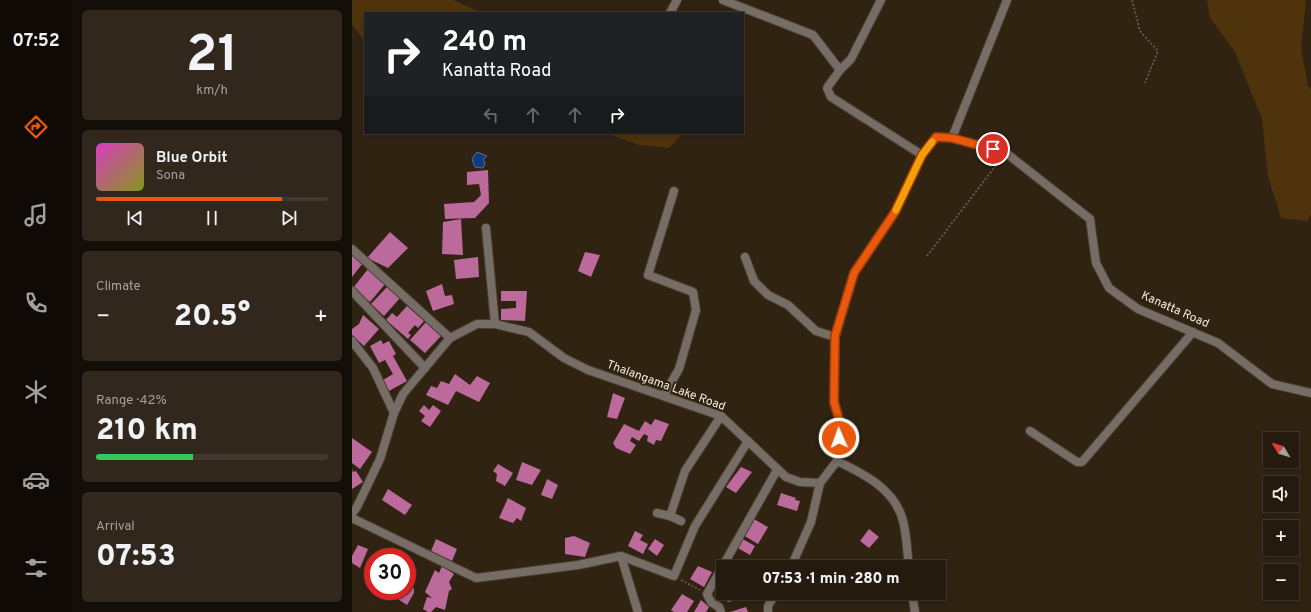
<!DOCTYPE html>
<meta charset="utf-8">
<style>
body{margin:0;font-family:Overpass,sans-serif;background:#31271c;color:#f1f3f6;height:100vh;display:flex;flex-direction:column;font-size:15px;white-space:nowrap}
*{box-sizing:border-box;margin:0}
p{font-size:13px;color:#a3a19e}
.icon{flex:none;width:22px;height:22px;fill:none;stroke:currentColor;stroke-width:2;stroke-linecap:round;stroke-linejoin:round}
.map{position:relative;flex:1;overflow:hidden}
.side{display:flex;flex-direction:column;gap:10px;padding:10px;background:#140e08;width:280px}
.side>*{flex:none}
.guide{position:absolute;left:12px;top:12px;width:380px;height:122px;border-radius:0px;box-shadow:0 2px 6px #0003,0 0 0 1px #42382e;background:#202124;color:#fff;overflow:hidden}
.needle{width:26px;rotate:308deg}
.fabs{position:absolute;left:911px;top:432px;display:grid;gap:8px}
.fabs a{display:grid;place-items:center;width:36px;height:36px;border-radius:0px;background:#251a0e;box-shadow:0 2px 6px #0003,0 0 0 1px #42382e;font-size:20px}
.speed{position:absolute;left:12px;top:548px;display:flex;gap:8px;font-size:20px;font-weight:700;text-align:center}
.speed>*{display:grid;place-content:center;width:52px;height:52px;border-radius:50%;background:#251a0e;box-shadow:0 2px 6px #0003,0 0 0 1px #42382e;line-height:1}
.speed .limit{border:6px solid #d22;background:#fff;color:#111}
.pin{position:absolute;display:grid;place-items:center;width:34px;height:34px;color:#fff;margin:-17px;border:2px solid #fff;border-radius:50%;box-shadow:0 1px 4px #0007}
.me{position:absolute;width:44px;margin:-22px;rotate:358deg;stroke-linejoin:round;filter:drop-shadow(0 0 3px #0008)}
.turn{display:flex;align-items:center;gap:14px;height:84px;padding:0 12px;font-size:18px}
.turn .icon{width:52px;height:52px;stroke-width:2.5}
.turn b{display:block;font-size:28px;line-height:34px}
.lanes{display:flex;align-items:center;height:38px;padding:0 12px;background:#0003;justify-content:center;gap:20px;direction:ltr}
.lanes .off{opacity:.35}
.big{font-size:30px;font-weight:800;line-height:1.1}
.side .widget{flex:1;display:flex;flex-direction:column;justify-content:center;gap:6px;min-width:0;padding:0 14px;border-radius:6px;background:#31271c}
.side .dial{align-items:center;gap:0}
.dial b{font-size:52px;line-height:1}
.song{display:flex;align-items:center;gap:12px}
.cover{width:48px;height:48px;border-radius:6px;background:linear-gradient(135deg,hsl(310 70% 55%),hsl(70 70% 35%))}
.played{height:4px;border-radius:2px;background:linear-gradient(90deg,#ea580c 80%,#42382e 80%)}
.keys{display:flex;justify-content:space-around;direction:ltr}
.heat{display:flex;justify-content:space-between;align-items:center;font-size:22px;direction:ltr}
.charge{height:6px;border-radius:3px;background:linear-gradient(90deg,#34c759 42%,#42382e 0)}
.trip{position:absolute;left:364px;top:560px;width:230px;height:40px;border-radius:0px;background:#251a0e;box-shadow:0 2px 6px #0003,0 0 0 1px #42382e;font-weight:800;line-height:40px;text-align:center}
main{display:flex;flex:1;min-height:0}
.dock{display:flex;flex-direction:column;width:72px;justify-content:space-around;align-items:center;background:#0f0a06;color:#a3a19e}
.dock .icon{width:28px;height:28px}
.dock .current{color:#ea580c}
.dock b{font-size:18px;color:#f1f3f6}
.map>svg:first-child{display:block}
</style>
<main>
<nav class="dock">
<b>07:52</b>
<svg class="icon current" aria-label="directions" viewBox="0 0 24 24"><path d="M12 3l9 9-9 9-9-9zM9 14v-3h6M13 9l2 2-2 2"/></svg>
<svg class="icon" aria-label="music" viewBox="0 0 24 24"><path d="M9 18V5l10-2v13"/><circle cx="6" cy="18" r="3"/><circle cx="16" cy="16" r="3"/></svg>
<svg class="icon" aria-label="phone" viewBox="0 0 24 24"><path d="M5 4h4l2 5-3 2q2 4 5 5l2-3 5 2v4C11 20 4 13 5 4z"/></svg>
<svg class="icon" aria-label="climate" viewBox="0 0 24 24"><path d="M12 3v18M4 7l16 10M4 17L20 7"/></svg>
<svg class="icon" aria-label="car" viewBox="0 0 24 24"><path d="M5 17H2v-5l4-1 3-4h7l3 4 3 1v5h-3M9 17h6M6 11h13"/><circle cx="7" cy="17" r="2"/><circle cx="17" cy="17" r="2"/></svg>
<svg class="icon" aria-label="filters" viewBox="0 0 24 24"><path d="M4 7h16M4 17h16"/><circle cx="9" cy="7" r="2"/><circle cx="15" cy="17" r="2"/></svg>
</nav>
<section class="side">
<div class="widget dial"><b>21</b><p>km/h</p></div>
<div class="widget">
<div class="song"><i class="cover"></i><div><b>Blue Orbit</b><p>Sona</p></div></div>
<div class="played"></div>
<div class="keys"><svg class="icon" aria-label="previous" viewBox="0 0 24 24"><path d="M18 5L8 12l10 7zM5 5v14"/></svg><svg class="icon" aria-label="pause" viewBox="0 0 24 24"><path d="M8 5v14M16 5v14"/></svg><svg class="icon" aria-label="next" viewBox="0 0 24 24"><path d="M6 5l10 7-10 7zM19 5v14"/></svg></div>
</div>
<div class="widget"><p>Climate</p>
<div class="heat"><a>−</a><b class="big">20.5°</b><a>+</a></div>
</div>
<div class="widget"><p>Range · 42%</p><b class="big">210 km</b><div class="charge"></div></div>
<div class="widget"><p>Arrival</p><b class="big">07:53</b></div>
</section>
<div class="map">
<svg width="959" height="612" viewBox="0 0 959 612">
<rect width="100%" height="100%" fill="#312312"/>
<g fill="#4f330c">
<polygon points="0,0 101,0 130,13 13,13 13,42 0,24"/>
<polygon points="855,0 954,0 949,47 956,86 959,89 959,215 955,221 929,218 916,176 910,119 883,52 858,18"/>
<polygon points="254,133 331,133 317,148 287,145"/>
</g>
<polygon fill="#123b7e" stroke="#556f9a" points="125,152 135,156 131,159 133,163 131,168 123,167 120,159"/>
<g fill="#bc699c">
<polygon points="136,170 137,203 123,218 93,219 92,204 122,202 129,195 127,184 115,185 115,172"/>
<polygon points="109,219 111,255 90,254 91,222"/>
<polygon points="38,232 56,248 36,268 15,258"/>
<polygon points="233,252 248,255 239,277 226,271"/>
<polygon points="0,254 11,263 0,277"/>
<polygon points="126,257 127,277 104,279 102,260"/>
<polygon points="16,269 34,283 18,302 1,288"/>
<polygon points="90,284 93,296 100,295 102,304 81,311 74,291"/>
<polygon points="35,287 48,298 32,316 19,304"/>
<polygon points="149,291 175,291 173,321 149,320 149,309 164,308 164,301 149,301"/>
<polygon points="55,306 72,321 66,328 63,325 56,333 59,335 56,339 34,320 40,313 45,317"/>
<polygon points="11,315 27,329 12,346 0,335 0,329 7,324"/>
<polygon points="74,322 89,336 73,353 58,340"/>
<polygon points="29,340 31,344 37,341 44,354 41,356 55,381 37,391 31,380 41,374 33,360 27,363 18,346"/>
<polygon points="103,374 118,385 125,376 138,383 127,402 104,391 96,405 74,395 79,386 85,388 89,381 97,384"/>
<polygon points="261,393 273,398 265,419 255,417"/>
<polygon points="72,405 77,410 81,405 89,411 78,427 69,421 73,416 67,411"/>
<polygon points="303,419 317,424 309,441 304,440 302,445 295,441 296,436 292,434 287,441 280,437 278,441 284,445 278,454 264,448 261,443 272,424 287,431 293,421 299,425"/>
<polygon points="0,438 20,452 8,469 0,463"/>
<polygon points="170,462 189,470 180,485 164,480"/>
<polygon points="146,464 161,473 153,486 144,481 145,474 141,471"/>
<polygon points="389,467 400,472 384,493 374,487"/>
<polygon points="0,469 1,472 4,471 11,482 0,489"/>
<polygon points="195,479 206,485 200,499 189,495"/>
<polygon points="36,489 60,505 53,515 30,500"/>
<polygon points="429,493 444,498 443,500 448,501 445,511 425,505"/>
<polygon points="156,498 174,508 169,521 165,518 161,523 147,518"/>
<polygon points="400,518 416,527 406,544 391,535"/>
<polygon points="517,529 527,537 517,548 508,541"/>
<polygon points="283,531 291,535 288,540 296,544 291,554 276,546"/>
<polygon points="222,536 238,543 233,557 213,554 213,538"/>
<polygon points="389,538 403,546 398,555 384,547"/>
<polygon points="84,539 105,549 100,561 79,551"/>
<polygon points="303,539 312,545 305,556 296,549"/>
<polygon points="6,545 16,549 8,568 0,563 0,556"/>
<polygon points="40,547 52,553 48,557 34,557"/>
<polygon points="90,566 102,574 97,582 100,589 97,591 93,610 84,607 79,612 76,612 71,609 75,597 80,598 73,592 83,570 87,573"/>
<polygon points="346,566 360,572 352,587 338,579"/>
<polygon points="55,586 62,588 62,593 55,605 44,598 49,591 55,591"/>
<polygon points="371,591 371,593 393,593 394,597 377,602 367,598"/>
<polygon points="330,594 342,601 335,612 322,612 319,610"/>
<polygon points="349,600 357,607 354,612 342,612"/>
<polygon points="394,607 396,612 378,612"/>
</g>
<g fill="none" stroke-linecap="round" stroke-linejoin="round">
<g stroke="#4c3f2e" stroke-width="10">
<g id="minor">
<polyline points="371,0 461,35 488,70 499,59 529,0"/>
<polyline points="318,13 325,0"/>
<polyline points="488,70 475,88 479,97 570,155"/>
<polyline points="600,138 655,0"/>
<polyline points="134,228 143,324"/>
<polyline points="0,249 98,338"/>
<polyline points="393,257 402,281 416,295 436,305 464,331 483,337"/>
<polyline points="0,291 73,368"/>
<polyline points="0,341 21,368 42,413"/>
<polyline points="312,395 327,369 344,310 341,292 296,275 322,191"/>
<polyline points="678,431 725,462 730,462 841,332"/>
<path d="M485,461c27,13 58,28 66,60 4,15 4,31 6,46"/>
<polyline points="305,513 318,516 329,521"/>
<polyline points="0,514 5,507 28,459 42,413 51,394 98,338 125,324 143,324 177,332 212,358 236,370 369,416 434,477 448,482 468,483 485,461 489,426 482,402 483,337 502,273 543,212 570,155 584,137 600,138 654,153 738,219 744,263 757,288 786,309 866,343 920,384 959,393"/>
<polyline points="318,516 333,471 369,416"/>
<polyline points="0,518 124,578 226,565 269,556 322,576 343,526 396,441"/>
<polyline points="269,556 286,612"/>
<polyline points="439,567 459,522 468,483"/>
<polyline points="560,593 563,612"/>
<polyline points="369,612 367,607 359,602 355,594 425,470"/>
<polyline points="416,612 416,606 424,593"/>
</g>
</g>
<g stroke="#736657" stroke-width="1.5" stroke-dasharray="2 2" stroke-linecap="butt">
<polyline points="780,0 788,31 806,51 793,83"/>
<polyline points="575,256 648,160"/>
<polyline points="329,580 348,590"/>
</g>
<use href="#minor" stroke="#766e66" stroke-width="8"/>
</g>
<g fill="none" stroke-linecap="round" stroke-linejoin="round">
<g stroke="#983908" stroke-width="10">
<polyline id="route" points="487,438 489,426 482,402 483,336 502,273 543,212 570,155 584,137 600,138 641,149"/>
</g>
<use href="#route" stroke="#ea580c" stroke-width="7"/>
<polyline stroke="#f59e0b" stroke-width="7" points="544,210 570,155 580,142"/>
</g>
<g text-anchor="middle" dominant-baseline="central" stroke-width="4" stroke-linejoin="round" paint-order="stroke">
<g font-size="12" fill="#f2e8dd" stroke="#312312">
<text transform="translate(823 310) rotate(24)">Kanatta Road</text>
<text transform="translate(314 386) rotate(20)">Thalangama Lake Road</text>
</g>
</g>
</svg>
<div class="fabs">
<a><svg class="needle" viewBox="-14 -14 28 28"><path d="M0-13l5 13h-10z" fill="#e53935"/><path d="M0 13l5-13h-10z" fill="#a3a19e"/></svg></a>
<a><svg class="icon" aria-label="sound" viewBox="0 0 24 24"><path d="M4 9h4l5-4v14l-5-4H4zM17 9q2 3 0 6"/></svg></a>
<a>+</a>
<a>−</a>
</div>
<div class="speed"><div class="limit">30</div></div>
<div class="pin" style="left:641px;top:149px;background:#d93025"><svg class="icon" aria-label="arrive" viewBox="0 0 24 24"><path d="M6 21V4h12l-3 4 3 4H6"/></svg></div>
<svg class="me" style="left:487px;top:438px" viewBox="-20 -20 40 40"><circle r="17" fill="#ea580c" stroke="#fff" stroke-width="3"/><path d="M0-11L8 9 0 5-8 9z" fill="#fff"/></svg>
<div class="trip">07:53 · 1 min · 280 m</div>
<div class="guide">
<div class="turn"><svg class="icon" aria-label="right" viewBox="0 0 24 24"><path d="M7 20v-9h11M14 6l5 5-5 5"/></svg><div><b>240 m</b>Kanatta Road</div></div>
<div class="lanes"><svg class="icon off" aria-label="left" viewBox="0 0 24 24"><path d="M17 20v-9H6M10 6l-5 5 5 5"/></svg><svg class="icon off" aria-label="ahead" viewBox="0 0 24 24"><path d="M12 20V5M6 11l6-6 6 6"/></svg><svg class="icon off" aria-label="ahead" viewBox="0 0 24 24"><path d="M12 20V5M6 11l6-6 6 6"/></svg><svg class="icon" aria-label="right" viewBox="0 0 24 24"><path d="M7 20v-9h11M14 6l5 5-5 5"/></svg></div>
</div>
</div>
</main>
